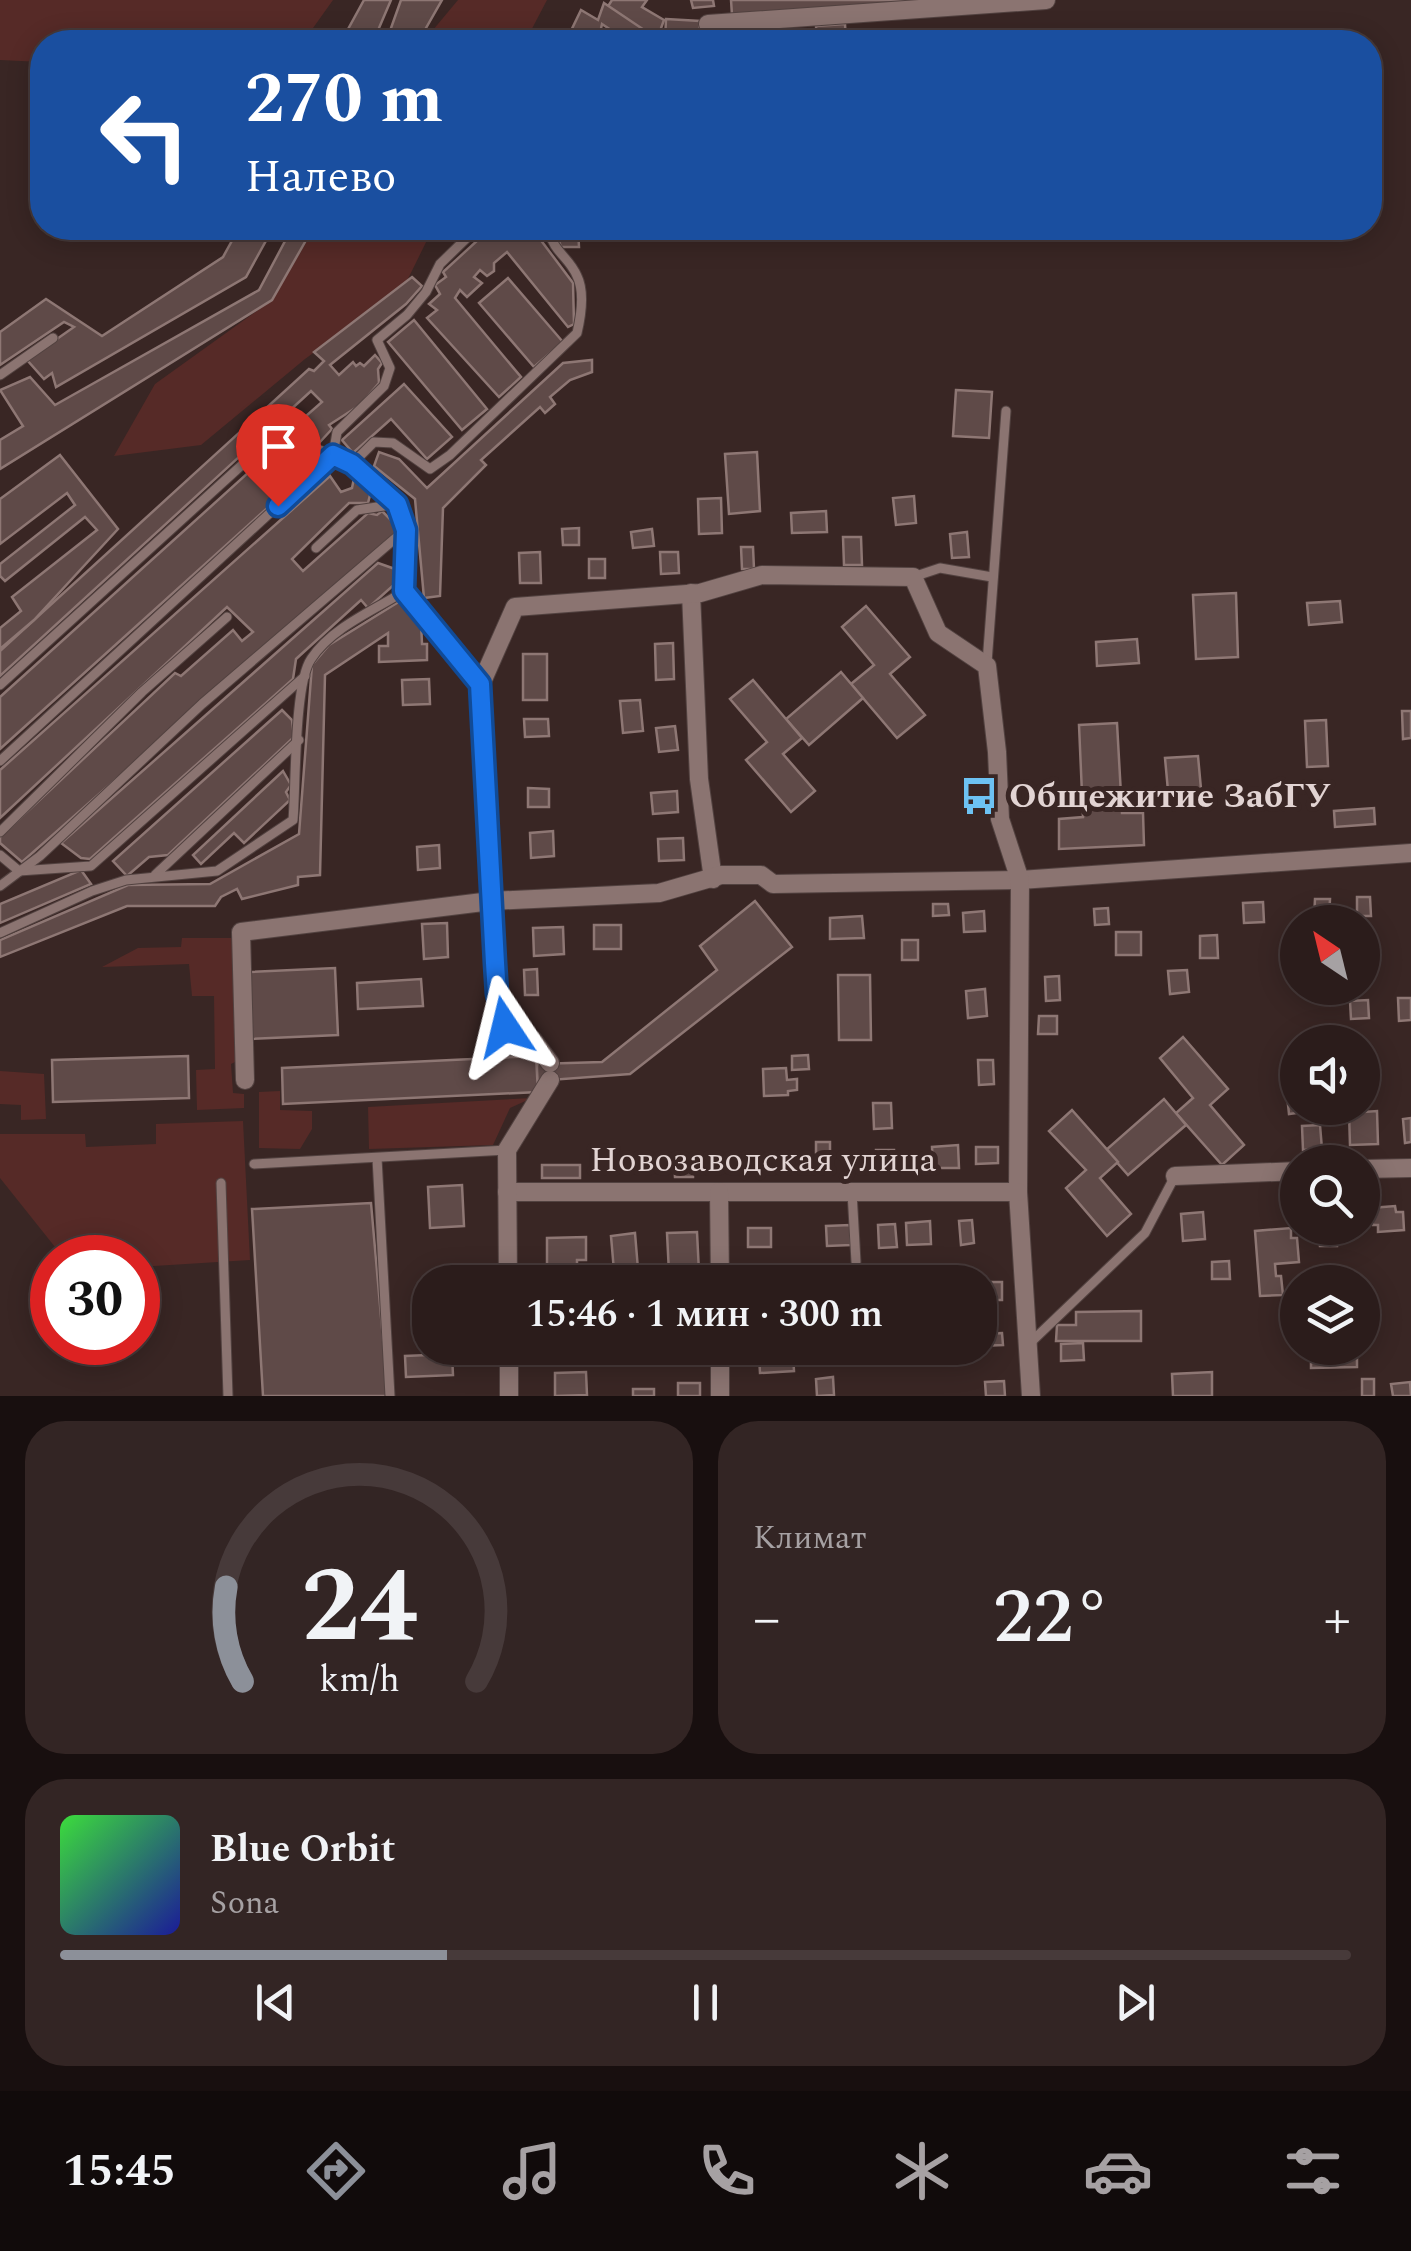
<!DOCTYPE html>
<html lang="ru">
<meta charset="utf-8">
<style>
body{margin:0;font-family:Spectral,serif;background:#332524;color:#f1f3f6;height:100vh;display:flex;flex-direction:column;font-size:38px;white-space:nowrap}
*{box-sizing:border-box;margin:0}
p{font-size:32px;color:#a6a1a3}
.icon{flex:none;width:55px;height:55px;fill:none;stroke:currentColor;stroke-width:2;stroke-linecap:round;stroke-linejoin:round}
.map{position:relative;height:1396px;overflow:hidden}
.drawer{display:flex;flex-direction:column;gap:25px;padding:25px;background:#180f0f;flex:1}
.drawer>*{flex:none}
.guide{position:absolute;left:30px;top:30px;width:1352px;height:210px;border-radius:40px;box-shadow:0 5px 25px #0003,0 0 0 2px #473a3a;background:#1a4fa0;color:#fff;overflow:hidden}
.needle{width:65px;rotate:325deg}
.tools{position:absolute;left:1280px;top:905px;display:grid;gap:20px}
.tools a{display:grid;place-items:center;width:100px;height:100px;border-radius:50%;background:#2b1c1b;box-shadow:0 5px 25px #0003,0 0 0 2px #473a3a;font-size:50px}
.speed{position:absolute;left:30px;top:1235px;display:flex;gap:20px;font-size:50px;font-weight:700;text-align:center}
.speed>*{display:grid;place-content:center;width:130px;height:130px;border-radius:50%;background:#2b1c1b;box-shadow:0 5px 25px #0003,0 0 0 2px #473a3a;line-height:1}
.speed .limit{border:15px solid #d22;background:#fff;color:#111}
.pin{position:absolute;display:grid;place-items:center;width:85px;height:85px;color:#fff;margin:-102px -42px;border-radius:50% 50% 50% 0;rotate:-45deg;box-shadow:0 0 10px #0007}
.pin .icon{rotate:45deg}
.me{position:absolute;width:110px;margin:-55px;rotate:350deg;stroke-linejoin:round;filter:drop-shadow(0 0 8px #0008)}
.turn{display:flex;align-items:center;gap:35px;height:210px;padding:0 50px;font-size:45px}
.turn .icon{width:130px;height:130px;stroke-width:2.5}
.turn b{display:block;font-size:70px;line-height:85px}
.big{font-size:75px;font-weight:600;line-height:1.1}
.drawer .card{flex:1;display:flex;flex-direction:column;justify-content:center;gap:15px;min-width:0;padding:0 35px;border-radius:40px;background:#332524}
.drawer .dial{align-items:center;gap:0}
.dial svg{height:260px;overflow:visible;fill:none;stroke:#473a3a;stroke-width:7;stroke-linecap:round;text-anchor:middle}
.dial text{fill:#f1f3f6;stroke:none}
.song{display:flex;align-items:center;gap:30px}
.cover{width:120px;height:120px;border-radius:15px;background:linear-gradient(135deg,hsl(120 70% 55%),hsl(240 70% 35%))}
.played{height:10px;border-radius:5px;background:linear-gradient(90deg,#8c9099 30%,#473a3a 30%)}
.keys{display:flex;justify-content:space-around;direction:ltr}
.heat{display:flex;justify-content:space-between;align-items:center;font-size:55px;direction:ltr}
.drawer .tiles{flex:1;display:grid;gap:25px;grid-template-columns:1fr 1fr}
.card:last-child{grid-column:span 2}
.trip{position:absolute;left:412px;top:1265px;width:585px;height:100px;border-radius:40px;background:#2b1c1b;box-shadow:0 5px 25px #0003,0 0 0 2px #473a3a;font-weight:600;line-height:100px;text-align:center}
.dock{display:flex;height:160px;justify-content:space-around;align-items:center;background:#110b0b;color:#a6a1a3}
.dock .icon{width:70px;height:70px}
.dock .current{color:#8c9099}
.dock b{font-size:45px;color:#f1f3f6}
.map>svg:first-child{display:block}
</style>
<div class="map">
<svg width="1411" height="1396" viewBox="0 0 1411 1396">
<rect width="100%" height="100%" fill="#392624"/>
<g fill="#562a27">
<polygon points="0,0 333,0 303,42 42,42 42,62 0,60"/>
<polygon points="458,0 547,0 525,42 423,42"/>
<polygon points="315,228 433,228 404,287 305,359 201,445 114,456 155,384 272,300"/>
<polygon points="182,938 233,938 237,1061 231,1064 233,1093 244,1094 244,1108 197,1110 196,1070 215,1069 214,996 192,996 189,964 102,967 138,948 181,947"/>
<polygon points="0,1071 44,1074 46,1119 21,1120 21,1105 0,1104"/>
<polygon points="280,1091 280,1110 312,1111 312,1129 300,1149 259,1148 259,1092"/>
<polygon points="532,1098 510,1108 493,1145 369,1149 368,1107"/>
<polygon points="243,1121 250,1260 138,1267 138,1258 63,1257 0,1178 0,1134 85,1134 86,1147 156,1144 156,1124"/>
</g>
<g fill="#5f4a48" stroke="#8e7774" stroke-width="2.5">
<polygon points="364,0 391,0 373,42 341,42"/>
<polygon points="401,0 442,0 418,42 386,42"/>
<polygon points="612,0 647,0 642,7 664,20 656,42 605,11"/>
<polygon points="691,0 713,0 714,6 693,8"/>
<polygon points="731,0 930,0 732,15"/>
<polygon points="604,3 662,42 629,42 602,24 598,42 579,42 568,37 581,10 598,20"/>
<polygon points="666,19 700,21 699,42 665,42"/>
<polygon points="845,24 846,41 817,42 816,26"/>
<polygon points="749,26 749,40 757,40 757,31 767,31 767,42 817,42 700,42 700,27"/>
<polygon points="239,228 273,228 246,277 56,387 52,373 44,379 27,360 74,327 64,322 0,365 0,332 46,299 102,336 223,257"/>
<polygon points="292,228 313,228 272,300 0,469 0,440 23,426 0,390 30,377 55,405 259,290"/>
<polygon points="491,228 537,228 534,231 573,283 574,324 568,327 507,252 494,263 494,271 487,276 480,270 474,277 482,283 467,297 460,290 455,298 521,377 499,397 427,318 437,310 429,304 440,294 435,285 446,277 443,272"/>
<polygon points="568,228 578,228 579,247 561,247 556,232"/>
<polygon points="412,277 422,286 406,304 330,365 339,375 353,362 356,366 360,363 364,366 375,355 382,363 378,369 379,383 360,405 329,425 332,429 319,443 298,423 322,402 311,391 0,676 0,651 309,369 314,371 324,361 314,352"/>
<polygon points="508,278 563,342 534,367 479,303"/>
<polygon points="414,320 487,409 462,430 388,342"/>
<polygon points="592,360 592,372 570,380 550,397 555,404 545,413 540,407 481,460 486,465 443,508 440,596 424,598 415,499 374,466 379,452 399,459 427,488 563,363"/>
<polygon points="404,384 452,437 427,459 391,419 353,453 342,440"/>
<polygon points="956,390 992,392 989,438 953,436"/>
<polygon points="280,444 292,457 300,451 315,465 0,749 0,697"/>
<polygon points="757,452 760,511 729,514 725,454"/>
<polygon points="60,455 118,529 34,620 0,649 0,628 21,611 12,597 97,530 85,517 5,581 0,576 0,564 75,505 67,493 0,544 0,499"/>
<polygon points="330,476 341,492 352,488 354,478 365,481 362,486 372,487 368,503 349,503 292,559 303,571 368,513 377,515 382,511 400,529 22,862 0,843 0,837 175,673 181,676 233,630 242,641 253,632 227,607 0,818 0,770"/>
<polygon points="914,496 916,523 896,525 893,498"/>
<polygon points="721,498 722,533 699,534 698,499"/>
<polygon points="826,511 827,532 792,533 791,513"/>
<polygon points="579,528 579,545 563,545 562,529"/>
<polygon points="652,529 654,546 633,548 631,532"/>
<polygon points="967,532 969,557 952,558 950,534"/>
<polygon points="843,537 861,537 862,565 844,565"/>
<polygon points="741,547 753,547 754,569 742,569"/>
<polygon points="540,552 541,583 520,583 519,553"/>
<polygon points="660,552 678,552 679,573 661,574"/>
<rect x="589" y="559" width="16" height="19"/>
<polygon points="378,563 395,569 396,583 368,608 361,600 296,659 293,679 90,859 81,858 61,843"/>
<polygon points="1236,593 1238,657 1196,659 1193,595"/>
<polygon points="405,598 421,622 422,644 427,644 427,660 379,662 379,646 388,646 388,633 325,675 320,875 298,877 298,885 242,899 237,889 221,897 215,906 127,906 0,957 0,940 128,885 210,884 299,834 312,665 329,645"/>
<polygon points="1340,601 1342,622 1309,625 1307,603"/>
<polygon points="866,606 910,657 890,674 925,715 897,738 851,684 874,665 842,627"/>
<polygon points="1137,639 1139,663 1097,666 1096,642"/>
<polygon points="673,643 674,679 656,680 655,644"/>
<rect x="523" y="654" width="24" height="46"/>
<polygon points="841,672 863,698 809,745 786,719"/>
<polygon points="429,679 430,704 403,705 402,680"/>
<polygon points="753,680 802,738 783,754 815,791 791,812 746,760 767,742 730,699"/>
<polygon points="640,700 643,731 623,733 620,701"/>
<polygon points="282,710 292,720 294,737 168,855 149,857 127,876 113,861"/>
<polygon points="1402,711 1411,711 1411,738 1403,739"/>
<polygon points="524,719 548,719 549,736 525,737"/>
<polygon points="1326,720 1328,766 1307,767 1305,721"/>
<polygon points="1117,723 1122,813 1143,813 1144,845 1059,849 1059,819 1083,817 1079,725"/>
<polygon points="675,726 678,750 659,752 656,728"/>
<polygon points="1198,756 1201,789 1168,791 1165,758"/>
<polygon points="283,771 291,785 286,792 290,800 244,843 234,833 201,864 193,855"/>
<polygon points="528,788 549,789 549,807 528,807"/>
<polygon points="677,791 678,812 653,814 651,793"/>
<polygon points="1374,808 1375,824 1335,827 1334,811"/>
<polygon points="553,831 554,856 531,858 530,833"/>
<polygon points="683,838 684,860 659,861 658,839"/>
<polygon points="439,845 440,868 418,870 417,847"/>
<polygon points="81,870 91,884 0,923 0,904"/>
<polygon points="1357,897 1370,897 1371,916 1357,916"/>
<polygon points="1315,899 1330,899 1329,919 1314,918"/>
<polygon points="755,901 792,947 630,1074 537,1081 537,1064 602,1062 717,970 700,946"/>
<polygon points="1263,902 1264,922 1244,923 1243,903"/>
<polygon points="933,904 948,904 949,915 933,916"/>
<polygon points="1108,908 1109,924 1095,925 1094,909"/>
<polygon points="984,911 985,931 964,932 963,913"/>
<polygon points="862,916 864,938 830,939 830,918"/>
<polygon points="447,923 448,957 424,959 422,924"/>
<rect x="594" y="925" width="27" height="24"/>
<polygon points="563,927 564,954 534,956 533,928"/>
<rect x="1116" y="932" width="25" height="23"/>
<polygon points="1217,935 1218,958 1200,958 1200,936"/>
<rect x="902" y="940" width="16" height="20"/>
<polygon points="335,968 338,1035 251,1039 249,972"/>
<polygon points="537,969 538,995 525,995 524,970"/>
<polygon points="1187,970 1189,992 1170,994 1168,971"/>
<polygon points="838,975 870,975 871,1040 839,1040"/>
<polygon points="1059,976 1060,1000 1046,1001 1045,977"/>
<polygon points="421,979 423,1006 358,1009 357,983"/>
<polygon points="985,989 987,1016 968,1018 966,991"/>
<polygon points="1398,998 1411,998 1411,1020 1399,1021"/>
<polygon points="1368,1000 1369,1018 1351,1019 1350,1001"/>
<polygon points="1039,1016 1057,1016 1057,1034 1038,1034"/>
<polygon points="1183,1037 1228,1089 1210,1105 1244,1145 1222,1165 1176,1113 1193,1098 1160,1058"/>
<polygon points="808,1055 809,1069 792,1070 792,1056"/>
<polygon points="188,1056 189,1098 53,1102 52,1060"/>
<polygon points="536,1056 538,1092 283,1104 282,1068"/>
<polygon points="978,1060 993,1060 994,1084 979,1085"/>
<polygon points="786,1068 787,1080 797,1079 797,1090 788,1091 788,1095 764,1096 763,1069"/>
<polygon points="1298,1094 1298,1108 1303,1108 1304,1112 1289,1114 1287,1095"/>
<polygon points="1164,1099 1186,1125 1128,1175 1106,1150"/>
<polygon points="873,1103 891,1103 892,1128 874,1129"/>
<polygon points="1072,1110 1118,1162 1100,1178 1131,1214 1107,1236 1066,1188 1086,1170 1049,1131"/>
<polygon points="1377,1111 1378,1144 1350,1145 1349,1113"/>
<polygon points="1411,1118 1411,1142 1405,1143 1403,1119"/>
<polygon points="1320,1125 1322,1149 1303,1150 1302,1126"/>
<rect x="816" y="1142" width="14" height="27"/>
<polygon points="958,1145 959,1168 933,1168 932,1147"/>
<polygon points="976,1147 998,1147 998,1163 976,1164"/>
<rect x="876" y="1150" width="18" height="14"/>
<polygon points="674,1158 693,1158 693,1177 675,1177"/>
<rect x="542" y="1165" width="38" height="13"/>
<polygon points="462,1185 464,1226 430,1228 428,1187"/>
<polygon points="371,1203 388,1396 263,1396 252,1209"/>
<polygon points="1395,1206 1396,1212 1403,1212 1404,1230 1378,1232 1378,1225 1373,1225 1371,1208"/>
<polygon points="1203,1212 1205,1239 1183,1241 1181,1214"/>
<polygon points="972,1220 974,1243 961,1245 959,1221"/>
<polygon points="930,1221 931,1244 907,1245 906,1223"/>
<polygon points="895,1224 897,1247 879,1248 878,1225"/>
<polygon points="850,1225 851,1245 827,1246 826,1226"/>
<rect x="748" y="1228" width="23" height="19"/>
<polygon points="1291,1228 1291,1238 1297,1238 1299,1262 1275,1264 1276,1276 1281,1276 1283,1295 1260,1296 1255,1231"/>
<polygon points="1311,1228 1337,1228 1337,1246 1320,1246 1320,1239 1311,1239"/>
<polygon points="697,1232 699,1272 669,1273 667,1233"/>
<polygon points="635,1233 638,1269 614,1271 611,1236"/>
<polygon points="586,1237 586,1260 577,1260 577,1274 547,1275 547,1238"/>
<polygon points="1229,1261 1230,1279 1212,1279 1212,1262"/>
<polygon points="834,1268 834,1282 804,1282 803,1270"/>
<polygon points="981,1282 1002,1282 1002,1300 982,1300"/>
<polygon points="1141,1311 1141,1341 1056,1341 1057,1325 1076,1325 1076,1312"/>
<polygon points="1002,1333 1003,1345 980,1346 980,1334"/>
<polygon points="1083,1343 1084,1360 1061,1361 1061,1344"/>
<polygon points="1311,1348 1357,1348 1357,1367 1311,1368"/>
<polygon points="452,1354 453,1375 406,1377 405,1356"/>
<polygon points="793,1354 794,1371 760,1373 759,1356"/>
<polygon points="586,1372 587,1395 555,1396 555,1373"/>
<polygon points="1212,1372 1212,1396 1173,1396 1172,1374"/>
<polygon points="833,1377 834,1395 817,1396 816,1379"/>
<rect x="1362" y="1379" width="12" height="17"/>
<polygon points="1004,1381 1005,1396 986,1396 985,1382"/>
<polygon points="1410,1382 1411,1396 1393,1396 1391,1384"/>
<rect x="678" y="1383" width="22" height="13"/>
<rect x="633" y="1389" width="21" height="7"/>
</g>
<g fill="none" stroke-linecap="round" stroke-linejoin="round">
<g stroke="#524240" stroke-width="11">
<g id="service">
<polyline points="0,375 53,338"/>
<path d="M352,464l22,-22 19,1 37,26 20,-14 127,-122c4,-17 8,-41 0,-57 -8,-19 -22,-22 -30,-48"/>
<polyline points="316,548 357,510 397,504"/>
<polyline points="913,577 940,568 992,577"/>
<polyline points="987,663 1006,411"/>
<path d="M0,685l255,-232 22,-16c46,11 118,38 128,91 4,20 0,43 0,63l17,20"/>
<polyline points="0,761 333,455 337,432 384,386 390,368 377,340 407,315 426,292 440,264 477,228"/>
<polyline points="0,832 142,692 227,617"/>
<polyline points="0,855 19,871 91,866 305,676"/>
<polyline points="155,875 299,740"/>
<polyline points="0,886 40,856 202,704 405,530"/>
<path d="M0,933l92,-42 34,-11 91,-9 76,-51c3,-34 1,-136 18,-161 20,-31 63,-49 94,-68"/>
<polyline points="377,1158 390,1396"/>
<polyline points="254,1164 507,1150"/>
<polyline points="221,1183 228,1396"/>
<polyline points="852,1192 856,1262"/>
<polyline points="662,1281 720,1280"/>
<polyline points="1029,1344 1145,1233 1175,1176"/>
</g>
</g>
<g stroke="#524240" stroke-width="20">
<g id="minor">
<polyline points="708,24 1046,0"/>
<polyline points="691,593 699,779 713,879"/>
<polyline points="422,611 481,684 491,901 659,893 721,875 761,875 773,884 1020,880 1411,853"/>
<polyline points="481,684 515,607 700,593 762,575 913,577 938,633 987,666 997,752 1000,819 1020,880 1018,1192 1031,1396"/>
<polyline points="245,1080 241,932 491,901 497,995 505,1027 533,1040 550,1063"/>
<polyline points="1362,1169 1411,1168"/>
<polyline points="1175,1176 1298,1171"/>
<polyline points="507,1192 1018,1192"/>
<polyline points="719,1192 720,1282"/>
<polyline points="508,1282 507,1150 550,1080"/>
<polyline points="509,1348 509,1396"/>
<polyline points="720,1348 720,1396"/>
</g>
</g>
<use href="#service" stroke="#8b7471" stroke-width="9"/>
<use href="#minor" stroke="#8b7471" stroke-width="18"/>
</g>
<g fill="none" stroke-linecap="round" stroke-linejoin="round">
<g stroke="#114b97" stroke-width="25">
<polyline id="route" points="278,506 333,455 352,464 397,504 406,530 404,591 480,684 495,963 497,994 505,1027"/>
</g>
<use href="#route" stroke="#1a73e8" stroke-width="18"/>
</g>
<defs>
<g id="bus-bare" transform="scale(3)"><path d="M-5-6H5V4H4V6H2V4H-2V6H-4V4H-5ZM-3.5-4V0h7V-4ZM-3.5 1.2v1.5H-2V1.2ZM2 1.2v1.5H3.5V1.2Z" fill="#6dc2f3" stroke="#392624" stroke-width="2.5" paint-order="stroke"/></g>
</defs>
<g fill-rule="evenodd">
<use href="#bus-bare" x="979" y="796"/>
</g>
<g text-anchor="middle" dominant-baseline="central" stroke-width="10" stroke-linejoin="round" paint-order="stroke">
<g font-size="35" font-weight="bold" fill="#e2d4d3" stroke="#392624" text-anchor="start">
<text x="1009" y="796">Общежитие ЗабГУ</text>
</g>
<g font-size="35" fill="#e2d4d3" stroke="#392624">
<text x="763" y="1160">Новозаводская улица</text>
</g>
</g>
</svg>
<div class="tools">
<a><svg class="needle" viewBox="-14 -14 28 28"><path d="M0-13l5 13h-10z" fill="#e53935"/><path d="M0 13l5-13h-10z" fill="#a6a1a3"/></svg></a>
<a><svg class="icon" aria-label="sound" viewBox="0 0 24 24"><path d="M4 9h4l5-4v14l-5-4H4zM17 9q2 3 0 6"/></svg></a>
<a><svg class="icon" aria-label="search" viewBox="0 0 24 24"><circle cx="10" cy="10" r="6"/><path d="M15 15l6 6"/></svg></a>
<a><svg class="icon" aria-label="layers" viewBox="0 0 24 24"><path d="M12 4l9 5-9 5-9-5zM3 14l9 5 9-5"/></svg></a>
</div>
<div class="speed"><div class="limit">30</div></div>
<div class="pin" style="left:278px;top:506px;background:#d93025"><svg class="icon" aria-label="arrive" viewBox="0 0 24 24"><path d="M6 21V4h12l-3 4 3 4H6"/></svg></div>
<svg class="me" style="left:505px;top:1027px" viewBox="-20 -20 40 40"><path d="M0-17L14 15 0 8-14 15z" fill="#1a73e8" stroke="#fff" stroke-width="4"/></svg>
<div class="trip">15:46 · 1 мин · 300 m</div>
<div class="guide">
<div class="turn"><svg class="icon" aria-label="left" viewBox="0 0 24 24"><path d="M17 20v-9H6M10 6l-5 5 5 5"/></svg><div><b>270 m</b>Налево</div></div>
</div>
</div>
<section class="drawer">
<div class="tiles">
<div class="card dial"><svg viewBox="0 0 100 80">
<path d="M14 69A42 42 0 1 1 86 69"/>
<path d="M14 69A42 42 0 0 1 9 40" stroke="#8c9099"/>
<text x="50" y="56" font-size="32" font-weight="700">24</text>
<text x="50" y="72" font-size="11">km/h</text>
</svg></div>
<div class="card"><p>Климат</p>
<div class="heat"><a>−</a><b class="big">22°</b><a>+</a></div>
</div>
<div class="card">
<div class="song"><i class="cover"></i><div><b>Blue Orbit</b><p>Sona</p></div></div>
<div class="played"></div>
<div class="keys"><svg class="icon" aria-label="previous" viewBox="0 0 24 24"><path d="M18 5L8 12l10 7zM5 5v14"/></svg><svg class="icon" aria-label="pause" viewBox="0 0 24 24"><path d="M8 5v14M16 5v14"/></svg><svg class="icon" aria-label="next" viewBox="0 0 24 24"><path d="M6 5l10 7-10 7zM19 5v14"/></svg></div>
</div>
</div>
</section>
<nav class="dock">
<b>15:45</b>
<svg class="icon current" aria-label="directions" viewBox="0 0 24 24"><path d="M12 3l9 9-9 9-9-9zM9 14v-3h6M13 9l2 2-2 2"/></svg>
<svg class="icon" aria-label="music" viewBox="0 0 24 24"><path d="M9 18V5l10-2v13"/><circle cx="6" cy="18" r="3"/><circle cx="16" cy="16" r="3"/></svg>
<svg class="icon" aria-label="phone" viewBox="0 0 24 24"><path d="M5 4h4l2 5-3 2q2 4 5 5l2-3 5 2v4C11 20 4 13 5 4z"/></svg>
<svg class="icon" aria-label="climate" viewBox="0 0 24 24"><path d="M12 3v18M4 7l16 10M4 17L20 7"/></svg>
<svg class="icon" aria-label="car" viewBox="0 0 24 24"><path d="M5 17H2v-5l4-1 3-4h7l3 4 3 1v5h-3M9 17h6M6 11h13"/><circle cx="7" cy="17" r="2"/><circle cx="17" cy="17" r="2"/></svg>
<svg class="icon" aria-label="filters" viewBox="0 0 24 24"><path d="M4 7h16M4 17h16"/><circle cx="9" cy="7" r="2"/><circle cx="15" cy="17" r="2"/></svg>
</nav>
